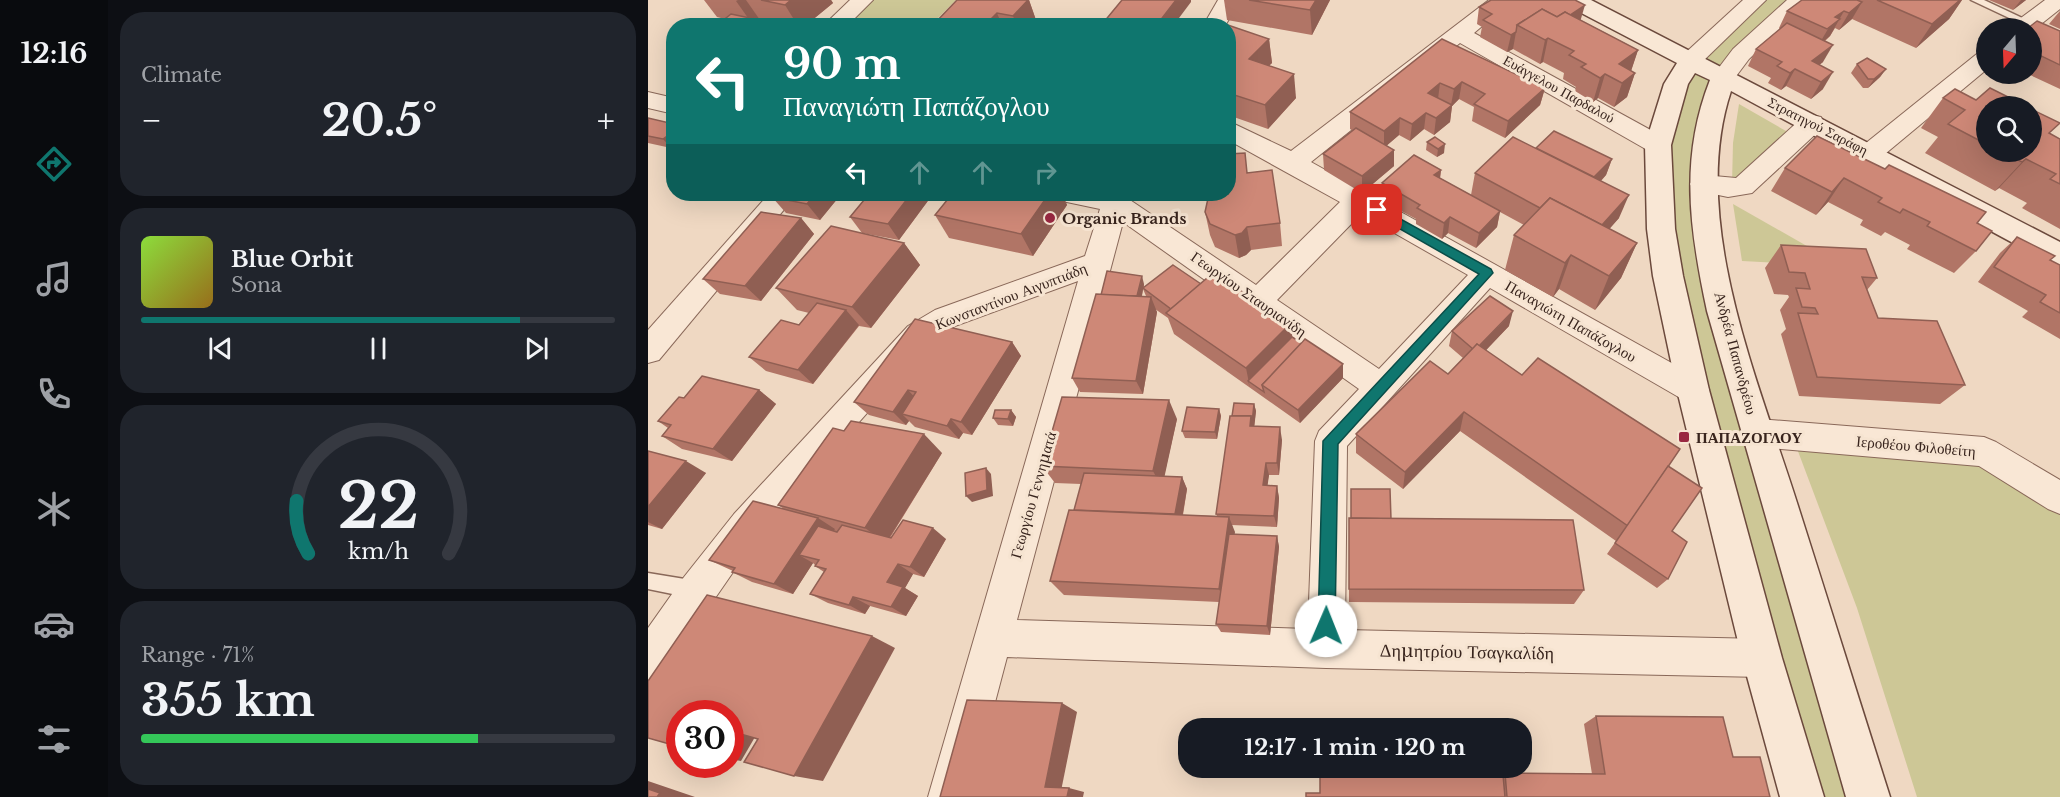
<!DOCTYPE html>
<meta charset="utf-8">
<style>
body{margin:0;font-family:"Libre Baskerville",serif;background:#20242c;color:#f1f3f6;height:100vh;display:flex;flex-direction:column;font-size:22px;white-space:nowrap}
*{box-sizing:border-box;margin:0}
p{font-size:20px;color:#9ea1a6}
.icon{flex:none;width:33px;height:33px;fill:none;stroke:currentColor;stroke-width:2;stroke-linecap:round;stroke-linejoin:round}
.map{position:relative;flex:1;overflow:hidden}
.drawer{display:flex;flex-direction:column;gap:12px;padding:12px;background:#0d0f14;width:540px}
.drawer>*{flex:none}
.top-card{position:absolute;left:18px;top:18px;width:570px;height:183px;border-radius:24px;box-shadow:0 6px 24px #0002;background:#0f766e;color:#fff;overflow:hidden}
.needle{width:39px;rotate:199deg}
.fabs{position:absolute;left:1328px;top:18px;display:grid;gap:12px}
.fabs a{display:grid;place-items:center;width:66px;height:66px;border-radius:50%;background:#171b24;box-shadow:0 6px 24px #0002;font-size:30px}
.speed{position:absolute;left:18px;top:700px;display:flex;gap:12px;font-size:30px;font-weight:700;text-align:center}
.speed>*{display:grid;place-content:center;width:78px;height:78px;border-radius:50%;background:#171b24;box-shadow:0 6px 24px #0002;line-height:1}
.speed .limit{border:9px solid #d22;background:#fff;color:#111}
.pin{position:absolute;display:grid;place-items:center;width:51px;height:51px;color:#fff;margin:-26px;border-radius:12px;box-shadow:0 3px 9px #0006}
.me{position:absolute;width:66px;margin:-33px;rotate:1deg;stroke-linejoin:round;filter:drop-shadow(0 0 4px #0008)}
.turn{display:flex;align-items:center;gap:21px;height:126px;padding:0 18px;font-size:27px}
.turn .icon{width:78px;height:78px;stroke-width:2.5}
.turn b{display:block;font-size:42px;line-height:51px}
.lanes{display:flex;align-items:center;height:57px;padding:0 18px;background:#0003;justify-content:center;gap:30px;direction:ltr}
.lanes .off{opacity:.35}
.big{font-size:45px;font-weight:800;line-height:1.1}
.drawer .widget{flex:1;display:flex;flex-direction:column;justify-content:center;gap:9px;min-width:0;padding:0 21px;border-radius:24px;background:#20242c}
.drawer .dial{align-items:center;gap:0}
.dial svg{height:156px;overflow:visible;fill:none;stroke:#363941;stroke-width:7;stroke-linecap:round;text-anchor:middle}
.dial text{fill:#f1f3f6;stroke:none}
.song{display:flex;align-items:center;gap:18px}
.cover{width:72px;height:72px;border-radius:9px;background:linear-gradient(135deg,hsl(90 70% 55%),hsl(40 70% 35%))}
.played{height:6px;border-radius:3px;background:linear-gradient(90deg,#0f766e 80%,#363941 80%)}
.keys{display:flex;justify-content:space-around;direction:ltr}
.heat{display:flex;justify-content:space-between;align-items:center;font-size:33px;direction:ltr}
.charge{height:9px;border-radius:4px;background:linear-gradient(90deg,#34c759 71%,#363941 0)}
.trip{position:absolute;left:530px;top:718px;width:354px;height:60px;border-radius:24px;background:#171b24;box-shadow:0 6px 24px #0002;font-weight:800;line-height:60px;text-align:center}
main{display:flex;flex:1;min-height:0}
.dock{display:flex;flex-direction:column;width:108px;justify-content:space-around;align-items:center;background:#090b0e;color:#9ea1a6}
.dock .icon{width:42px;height:42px}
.dock .active{color:#0f766e}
.dock b{font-size:27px;color:#f1f3f6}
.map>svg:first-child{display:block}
</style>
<main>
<nav class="dock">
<b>12:16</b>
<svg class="icon active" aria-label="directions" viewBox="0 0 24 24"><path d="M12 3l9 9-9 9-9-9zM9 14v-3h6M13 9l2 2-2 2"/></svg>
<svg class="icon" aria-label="music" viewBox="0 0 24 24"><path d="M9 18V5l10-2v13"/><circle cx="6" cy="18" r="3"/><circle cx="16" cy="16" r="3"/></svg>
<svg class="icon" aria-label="phone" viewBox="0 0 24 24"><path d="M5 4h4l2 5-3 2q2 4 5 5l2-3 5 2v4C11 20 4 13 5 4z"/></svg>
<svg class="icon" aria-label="climate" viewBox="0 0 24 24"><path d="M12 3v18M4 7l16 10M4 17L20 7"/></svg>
<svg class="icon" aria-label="car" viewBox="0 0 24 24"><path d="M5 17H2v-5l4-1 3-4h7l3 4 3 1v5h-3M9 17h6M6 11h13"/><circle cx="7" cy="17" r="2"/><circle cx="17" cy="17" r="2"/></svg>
<svg class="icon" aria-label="filters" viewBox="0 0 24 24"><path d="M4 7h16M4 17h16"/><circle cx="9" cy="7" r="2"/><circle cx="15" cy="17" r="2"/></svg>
</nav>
<section class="drawer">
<div class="widget"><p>Climate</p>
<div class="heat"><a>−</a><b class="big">20.5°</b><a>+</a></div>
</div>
<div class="widget">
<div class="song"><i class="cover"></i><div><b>Blue Orbit</b><p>Sona</p></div></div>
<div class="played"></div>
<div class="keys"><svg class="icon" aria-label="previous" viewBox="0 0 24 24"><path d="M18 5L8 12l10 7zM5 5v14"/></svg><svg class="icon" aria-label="pause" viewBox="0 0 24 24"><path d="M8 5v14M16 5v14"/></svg><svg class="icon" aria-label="next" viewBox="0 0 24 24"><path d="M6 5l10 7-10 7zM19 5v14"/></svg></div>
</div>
<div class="widget dial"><svg viewBox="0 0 100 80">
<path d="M14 69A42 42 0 1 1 86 69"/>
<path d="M14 69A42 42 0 0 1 8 42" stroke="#0f766e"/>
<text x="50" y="56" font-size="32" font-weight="700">22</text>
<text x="50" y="72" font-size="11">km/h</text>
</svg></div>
<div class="widget"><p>Range · 71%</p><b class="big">355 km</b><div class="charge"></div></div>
</section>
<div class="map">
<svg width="1412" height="797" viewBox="0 0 1412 797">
<rect width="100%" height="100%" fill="#efd8c2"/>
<g fill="#cdc796">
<polygon points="223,0 308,0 283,25 195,26"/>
<polygon points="1107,0 1151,0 1085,62 1056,199 1220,797 1154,797 1029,325 1018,113 1028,84"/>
<polygon points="1091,104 1145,135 1084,184 1085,143"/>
<polygon points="1085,204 1194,266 1094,261"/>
<polygon points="1148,446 1324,457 1412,513 1412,797 1269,797 1209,608"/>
</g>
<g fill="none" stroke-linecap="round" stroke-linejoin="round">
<g stroke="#896859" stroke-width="3">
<g id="lane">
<polygon points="1323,0 1336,0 1385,23 1376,25"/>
<polygon points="0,573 49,581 55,584 58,590 55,596 49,599 0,589"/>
</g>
</g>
<g stroke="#896859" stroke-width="2">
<g id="street">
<polygon points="202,0 225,0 199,26 175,26"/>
<polygon points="570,0 592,0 577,26 555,26"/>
<path d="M841,0h24l-39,33 193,106 3,6 -3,6 -9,2 -9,-2 -189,-108 -149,119 393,219 5,9 -5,9 -11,4 -11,-4 -192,-111 -143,158 -2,184 417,9 13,6 6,13 -6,13 -13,6 -436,-9 -319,-11 -37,140h-42l150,-516 -123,45 -25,16 -172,194 -96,139 -14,5v-52l36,-51 50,-63 174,-188 27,-16 150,-54 15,-47 -38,-8 -4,-7h75l-3,6 126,85 84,-83 -112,-62v-19l63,30zM713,214l107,61 -89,94 -102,-69zM475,222l236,167 -40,42 -4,10 -7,188 -291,-9z"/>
<polygon points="1095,0 1118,0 1051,65 1043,67 1035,65 1032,60 1035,55"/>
<polygon points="1139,0 1162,0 1101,59 1083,83 1075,85 1067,83 1063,78 1085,49"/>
<polygon points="1397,0 1412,0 1412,9 1383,32 1383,28 1363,28 1366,23"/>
<polygon points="1338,51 1338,70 1231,159 1222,162 1213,159 1209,153 1213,147 1330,53"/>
<polygon points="0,92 26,98 26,114 0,108"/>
<polygon points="1164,115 1173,117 1176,123 1173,129 1104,193 1080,197 1046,190 1042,184 1046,178 1055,175 1088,178 1155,117"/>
<polygon points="121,194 149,194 11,360 0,363 0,330"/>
<polygon points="1110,419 1336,437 1348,442 1412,480 1412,514 1400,509 1331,466 1110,447 1099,443 1094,433 1099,423"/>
</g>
</g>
<g stroke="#6b493c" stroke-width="3">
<path id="secondary" d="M915,0h28l469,242v24l-10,-3 -319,-172c-43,129 28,291 67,415 31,97 61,194 92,291h-44l-139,-486c-17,-80 -28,-152 3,-231l-15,-7 -7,11 -17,61 4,84 8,47 26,114 73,268 42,139h-44l-38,-139 -65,-268 -24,-114 -6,-47 -2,-84 19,-61 13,-21 -111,-58z"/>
</g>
<use href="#lane" fill="#f9e7d5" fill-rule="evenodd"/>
<use href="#street" fill="#f9e7d5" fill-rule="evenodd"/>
<use href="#secondary" fill="#f9e7d5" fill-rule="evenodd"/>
</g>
<g fill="#b17566" fill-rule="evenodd">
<polygon points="56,0 183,0 185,3 157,26 135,26 121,22 77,19 69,17"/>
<polygon points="381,0 389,23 387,26 284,26"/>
<polygon points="576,0 682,0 664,35 579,20"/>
<polygon points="1154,0 1314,0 1301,19 1268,48 1204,19 1191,30 1187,28 1182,36 1177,41 1175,62 1171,65 1175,89 1163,99 1138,86 1133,90 1120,83 1123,78 1100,66 1108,49 1133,29 1131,28 1139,11"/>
<polygon points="1341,0 1378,0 1365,10"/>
<polygon points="831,7 933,20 990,50 983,71 987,73 979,97 966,107 950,98 945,102 927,91 928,87 915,79 916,73 895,62 892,64 865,49 859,52 832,37 834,27 829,24"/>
<polygon points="1412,11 1412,29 1401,24"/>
<polygon points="580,26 621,39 624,63 621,65 648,98 620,129 580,115"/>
<polygon points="1383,28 1412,31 1412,89 1380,74 1383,74"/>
<polygon points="794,39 897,88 892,105 857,138 824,121 826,107 811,99 804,106 802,122 786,135 776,129 762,141 751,135 739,145 746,166 714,193 676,170 675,154 705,131 702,129 702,112"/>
<polygon points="1209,64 1238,69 1232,77 1220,88 1215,88 1203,73"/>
<polygon points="1295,98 1338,106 1338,152 1383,152 1402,134 1412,139 1412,229 1374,208 1379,203 1351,188 1347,191 1277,153 1290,137 1273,128"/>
<polygon points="0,118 26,124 26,146 23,148 0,143"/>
<polygon points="1169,136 1329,223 1328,251 1306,273 1259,249 1262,245 1237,232 1233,236 1212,225 1215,220 1180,202 1168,215 1123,191 1137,168"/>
<polygon points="779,142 796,153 789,157 778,150"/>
<polygon points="888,148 964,159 958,175 953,181 971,218 961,229 989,243 973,278 947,310 911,289 905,297 857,270 866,235 876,225 852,212 849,227 828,248 800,233 794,239 768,224 768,219 733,200 734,183 793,170 792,178 823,195 827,173"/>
<polygon points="600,172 632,223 634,246 603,250 598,255 591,258 567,247 562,235 557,212"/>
<polygon points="128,194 211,194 205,201 190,198 172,220 138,213 124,197"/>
<polygon points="221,194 285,194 251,240 214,233 202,217"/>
<polygon points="304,194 414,194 419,205 385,256 301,238 287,215"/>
<polygon points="153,218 166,234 113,301 72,294 55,279"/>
<polygon points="1369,237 1402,260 1412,265 1412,339 1374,317 1380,311 1330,282 1352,253"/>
<polygon points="256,243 272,265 223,328 211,326 165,384 118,371 101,357 151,325 161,313 149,310 128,288"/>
<polygon points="1133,245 1229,278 1219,290 1230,318 1317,385 1292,404 1151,396 1133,334 1138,329 1132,310 1141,297 1140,295 1126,294 1117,268"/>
<path d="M496,284v4l57,-4 101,59 41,21v14l-43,45 -126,-89 -6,-16 -13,-9 2,3 -14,82 -63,-2 -8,-14 29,-83zM495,289l3,7h-4z"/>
<polygon points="861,326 837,351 874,375 1020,466 1024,531 1020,579 1009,588 959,554 968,541 812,431 755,489 708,453 708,434 800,374 815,358 801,346 804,331"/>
<polygon points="364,342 373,356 324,435 315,433 311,439 267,427 261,421 258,425 221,415 206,402"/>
<polygon points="111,390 128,404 84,461 34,449 14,436 20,428 10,421 36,398"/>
<polygon points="606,404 608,411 606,426 634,440 631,475 621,475 619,485 629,486 631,498 629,527 584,525 586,534 629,536 631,547 622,635 573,632 568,624 571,602 416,595 402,581 426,510 433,484 407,483 394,466 529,419 516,476 534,477 539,489 535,515 569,516 568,514 584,416"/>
<polygon points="571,409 573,416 569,439 537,438 534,431"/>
<polygon points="363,410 368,417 365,426 350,425 345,418"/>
<polygon points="0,451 58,473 14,529 0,525"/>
<polygon points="294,453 242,538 298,539 276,577 265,574 257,588 270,596 258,616 222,606 217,614 180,603 162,594 176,572 167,566 167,565 165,563 145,594 104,582 84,572 85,571 61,560 136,509 130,505"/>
<polygon points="701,518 743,519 936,590 926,604 701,602"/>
<polygon points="948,716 1085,757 1122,797 658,797 672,793 855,775 857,773 944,774 936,724"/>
</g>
<g fill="#905f53">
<polygon points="90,0 98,0 112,20 105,25 88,1"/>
<polygon points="143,0 183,0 185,3 157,26 150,26 137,5"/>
<polygon points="380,0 381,0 389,23 387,26 369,26 365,16"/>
<polygon points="528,0 543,0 543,2 525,26 508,26"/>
<polygon points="668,0 682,0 664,35 662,10"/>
<polygon points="1312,0 1314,0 1301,19 1268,48 1284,24"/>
<polygon points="1373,0 1378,0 1365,10"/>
<polygon points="1214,2 1204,19 1191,30 1201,13"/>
<polygon points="937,5 932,22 907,24"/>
<polygon points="1196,11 1182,36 1170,46 1187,17"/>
<polygon points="349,13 354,25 355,24 356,26 342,26 341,21"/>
<polygon points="868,32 865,49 859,52 863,35"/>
<polygon points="900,38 895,62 892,64 897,40"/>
<polygon points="621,39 624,63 604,83 601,59"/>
<polygon points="1185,45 1175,62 1159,75 1164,61"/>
<polygon points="990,50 982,74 971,64"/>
<polygon points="1147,69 1138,86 1133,90 1142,73"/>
<polygon points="1238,69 1232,77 1220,88 1226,79"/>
<polygon points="1185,72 1175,89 1163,99 1173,82"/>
<polygon points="987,73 979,97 966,107 974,83"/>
<polygon points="646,74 648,98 620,129 617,105"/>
<polygon points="957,74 950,98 945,102 952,78"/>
<polygon points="814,82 811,99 804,106 802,122 786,135 788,118 803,105 806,89"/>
<polygon points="792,83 790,99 780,93"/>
<polygon points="897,88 892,105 857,138 860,121"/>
<polygon points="778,113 776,129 762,141 764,124"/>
<polygon points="752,118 751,135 736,148 736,131"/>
<polygon points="26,131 26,146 23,148 15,139"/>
<polygon points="797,144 796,153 789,157 790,149"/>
<polygon points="746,150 746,166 714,193 714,176"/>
<polygon points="964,159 958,175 936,199 941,183"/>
<polygon points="1378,159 1351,188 1347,191 1374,162"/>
<polygon points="793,170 791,186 786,175"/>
<polygon points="1196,178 1180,202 1168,215 1184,192"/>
<polygon points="167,194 187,194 190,198 172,220 159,204"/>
<polygon points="199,194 211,194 205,201"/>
<polygon points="263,194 285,194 251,240 240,224"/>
<polygon points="401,194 414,194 419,205 385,256 373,234"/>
<polygon points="981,195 971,218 936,258 944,235"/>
<polygon points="852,211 849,227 828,248 831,233"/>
<polygon points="802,217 800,233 794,239 796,223"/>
<polygon points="153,218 166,234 113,301 97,286"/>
<polygon points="599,227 603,250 598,255 591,258 587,235"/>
<polygon points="256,243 272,265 223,328 204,307"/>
<polygon points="989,243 973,278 947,310 961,276"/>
<polygon points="923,255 911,289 905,297 917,263"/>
<polygon points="494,276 496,284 491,311 488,303"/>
<polygon points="503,297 509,312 495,394 488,381"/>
<polygon points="198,310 211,325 165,384 150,370"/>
<polygon points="865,311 861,326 824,365 827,351"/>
<polygon points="643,323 645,344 600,381 602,388 598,368"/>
<polygon points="364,342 373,356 324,435 313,422"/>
<polygon points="695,364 695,378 652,423 650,410"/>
<polygon points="111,390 128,404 84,461 65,449"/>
<polygon points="260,390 273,404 254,414 261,421 258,425 245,412"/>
<polygon points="521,400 529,419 514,488 505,471"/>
<polygon points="606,404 608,411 605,439 602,426 603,416"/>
<polygon points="571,409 573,416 569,439 567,432"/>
<polygon points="363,410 368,417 365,426 360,419"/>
<polygon points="816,412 812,431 755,489 757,472"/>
<polygon points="303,419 315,433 311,439 299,426"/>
<polygon points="632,427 634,440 631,475 629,463"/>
<polygon points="276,434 294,453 238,543 217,528"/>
<polygon points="38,461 58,473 14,529 0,522 0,507"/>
<polygon points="618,463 621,475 618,497 615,485"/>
<polygon points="338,468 343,474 345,496 324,502 318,496"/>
<polygon points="534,477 539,489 532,530 526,519"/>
<polygon points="629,486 631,498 629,527 626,516"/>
<polygon points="581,517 587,532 577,603 571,589"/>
<polygon points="170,518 187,529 167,559 151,555 165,563 145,594 126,584"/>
<polygon points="285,528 298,539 276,577 262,567"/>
<polygon points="629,536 631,547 622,635 619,626"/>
<polygon points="250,564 265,574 257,588 270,596 258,616 243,607 239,582"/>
<polygon points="205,597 222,606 217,614 201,605"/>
<polygon points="224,636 247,648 175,781 146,776"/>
<polygon points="414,703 429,712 413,791 397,787"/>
<polygon points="82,731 107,737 93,761 82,759"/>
<polygon points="0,781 47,797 9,797 0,789"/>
<polygon points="421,788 436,792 435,797 419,797"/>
</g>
<g fill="#ce8877" stroke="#905f53" stroke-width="1.5">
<polygon points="113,0 143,0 137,5"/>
<polygon points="309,0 380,0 365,16 349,13 341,21 355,24 353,26 284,26"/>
<polygon points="474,0 528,0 508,26 468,26 455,23"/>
<polygon points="601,0 668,0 662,10"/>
<polygon points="843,0 927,0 937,5 922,15 917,12 909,17 894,9 869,25 868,32 863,35 835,20 844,14 831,7"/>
<polygon points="1154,0 1209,0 1214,2 1201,13 1196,11 1187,17 1192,19 1179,29 1139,11"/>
<polygon points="1229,0 1312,0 1284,24"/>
<polygon points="894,9 909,17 917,12 990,50 971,64 987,73 974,83 957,74 952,78 933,67 938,64 921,55 926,51 900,38 897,40 869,25"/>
<polygon points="83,14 121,22 116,26 68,26"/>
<polygon points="1389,21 1412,31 1412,65 1383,51 1383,28 1380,28"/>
<polygon points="426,22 449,26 423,26"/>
<polygon points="571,22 621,39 601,59 646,74 617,105 580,93 580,26 568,26"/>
<polygon points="1139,23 1185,45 1164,61 1185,72 1173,82 1147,69 1142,73 1129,66 1134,62 1108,49"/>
<polygon points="794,39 897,88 860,121 826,104 837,94 814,82 806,89 792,83 780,93 804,105 788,118 778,113 764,124 752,118 736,131 702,112"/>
<polygon points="1219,58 1238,69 1226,79 1220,79 1209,64"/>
<polygon points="1342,88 1378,106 1338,106 1338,144 1300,124 1317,110 1295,98 1307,89 1328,100"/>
<polygon points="1383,109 1412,123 1401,133 1412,139 1412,184 1402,179 1408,174 1378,159 1374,162 1353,152 1383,152"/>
<polygon points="0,118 26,124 26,131 15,139 0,136"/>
<polygon points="708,128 746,150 714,176 675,154"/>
<polygon points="906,131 964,159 946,177 888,148"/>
<polygon points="1169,136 1237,169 1241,165 1338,212 1329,223 1344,231 1328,251 1279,226 1282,222 1255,209 1252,213 1230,202 1234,198 1196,178 1184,192 1137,168"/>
<polygon points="787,137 797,144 790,149 779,142"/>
<polygon points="865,137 981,195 954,225 902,198 892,208 827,173"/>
<polygon points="597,153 599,173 624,170 632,223 599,227 594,233 587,235 562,224 557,212 561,194 580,194 580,154"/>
<polygon points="766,155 793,170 786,175 852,211 831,233 802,217 796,223 769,208 772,205 734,183"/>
<polygon points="128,194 167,194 159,204 124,197"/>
<polygon points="221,194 263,194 240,224 202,217"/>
<polygon points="304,194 401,194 373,234 287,215"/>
<polygon points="902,198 989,243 961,276 923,255 917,263 866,235"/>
<polygon points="113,212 153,218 97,286 55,279"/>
<polygon points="183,226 256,243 204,307 128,288"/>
<polygon points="1369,237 1407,256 1402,260 1412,265 1412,313 1392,302 1398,295 1346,267"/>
<polygon points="1133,245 1218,249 1229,278 1214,277 1230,318 1289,321 1317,385 1169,377 1150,313 1170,314 1167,308 1154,307 1148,288 1162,289 1157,273 1141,272"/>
<polygon points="525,265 553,284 523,309 495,288"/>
<polygon points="459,271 494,276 489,296 453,295"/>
<polygon points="565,273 643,323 598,368 518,313"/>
<polygon points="448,294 503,297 488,381 424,378"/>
<polygon points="842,296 865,311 831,346 829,344 825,349 804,331"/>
<polygon points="169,303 198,310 150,370 101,357 133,320 151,325"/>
<polygon points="267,319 364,342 313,422 303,419 299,426 254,414 268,392 260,390 245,412 206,402"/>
<polygon points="644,337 654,343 614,385 616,392 600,381"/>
<polygon points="657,339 695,364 650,410 614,385"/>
<polygon points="829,344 874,375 890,358 1032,449 980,526 816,412 757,472 708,434 782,361 800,374"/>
<polygon points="54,376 111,390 65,449 14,436 23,425 10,421 31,397 36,398"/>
<polygon points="414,397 521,400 505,471 394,466"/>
<polygon points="586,403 606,404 604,423 603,416 584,416"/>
<polygon points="539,407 571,409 567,432 534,431"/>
<polygon points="347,410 363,410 360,419 345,418"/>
<polygon points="582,416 603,416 602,426 632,427 629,463 618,463 615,485 629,486 626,516 568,514"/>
<polygon points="203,421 276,434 217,528 130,505 185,428 196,431"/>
<polygon points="0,451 38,461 0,507"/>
<polygon points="1020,466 1054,488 1024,531 1039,542 1020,579 967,543"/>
<polygon points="338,468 339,490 318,496 317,473"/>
<polygon points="436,473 534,477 527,514 426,510"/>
<polygon points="703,489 742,489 743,519 703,518"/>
<polygon points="105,501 170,518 126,584 84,572 87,568 61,560"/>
<polygon points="421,510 581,517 571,589 402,581"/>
<polygon points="701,518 925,520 936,590 701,589"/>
<polygon points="255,520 285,528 262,567 250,564 239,582 255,587 243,607 205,597 201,605 162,594 178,569 167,566 171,560 151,555 170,526 189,532 194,525 243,538"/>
<polygon points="581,534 629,536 619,626 568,624"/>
<polygon points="59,595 224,636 146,776 96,762 110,739 82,731 82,714 32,714 32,747 0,738 0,681"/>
<polygon points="319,700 414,703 397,787 421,788 419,797 292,797"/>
<polygon points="948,716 1075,717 1085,757 1112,757 1122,797 859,797 857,773 957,774"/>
<polygon points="672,774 855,775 857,797 658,797 658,793 672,793"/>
<polygon points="0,789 12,793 9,797 0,797"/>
</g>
<polygon fill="#0f766e" stroke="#0a4d48" stroke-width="1.5" points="729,206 843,269 845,273 690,444 687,626 684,632 678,634 673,632 670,626 675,441 831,274 724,213 723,210"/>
<g fill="#992841" stroke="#f6e4d1" stroke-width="2">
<circle cx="402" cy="218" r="6"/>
<rect x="1030" y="431" width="12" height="12" rx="3"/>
</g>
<g text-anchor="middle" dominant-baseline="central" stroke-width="6" stroke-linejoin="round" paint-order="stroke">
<g font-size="14" fill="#38241d" stroke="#f6e4d1">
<text transform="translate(911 89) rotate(29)">Ευάγγελου Παρδαλού</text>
<text transform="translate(1170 126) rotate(27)">Στρατηγού Σαράφη</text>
</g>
<g font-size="15" font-weight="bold" fill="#38241d" stroke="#f6e4d1" text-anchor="start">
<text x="414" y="218">Organic Brands</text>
<text x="1048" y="437">ΠΑΠΑΖΟΓΛΟΥ</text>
</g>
<g font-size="15" fill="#38241d" stroke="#f6e4d1">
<text transform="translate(601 294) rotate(35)">Γεωργίου Σταυριανίδη</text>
<text transform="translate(363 296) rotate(-21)">Κωνσταντίνου Αιγυπτιάδη</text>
<text transform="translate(923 321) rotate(30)">Παναγιώτη Παπάζογλου</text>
<text transform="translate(1088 353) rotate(75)">Ανδρέα Παπανδρέου</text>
<text transform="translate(1268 446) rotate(5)">Ιεροθέου Φιλοθείτη</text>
<text transform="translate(385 495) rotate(-74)">Γεωργίου Γεννηματά</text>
</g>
<g font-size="18" fill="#38241d" stroke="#f6e4d1">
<text transform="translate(819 652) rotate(1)">Δημητρίου Τσαγκαλίδη</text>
</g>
</g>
</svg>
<div class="fabs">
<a><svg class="needle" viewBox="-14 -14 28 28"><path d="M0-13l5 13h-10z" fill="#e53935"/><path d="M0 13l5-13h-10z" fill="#9ea1a6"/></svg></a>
<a><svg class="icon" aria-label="search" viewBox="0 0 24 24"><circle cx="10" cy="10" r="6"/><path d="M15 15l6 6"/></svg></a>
</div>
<div class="speed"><div class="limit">30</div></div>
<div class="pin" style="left:729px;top:210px;background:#d93025"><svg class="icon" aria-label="arrive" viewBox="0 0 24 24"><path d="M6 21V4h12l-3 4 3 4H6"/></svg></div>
<svg class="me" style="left:678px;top:626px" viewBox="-20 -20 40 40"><circle r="19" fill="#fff"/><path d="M0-13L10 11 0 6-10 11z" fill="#0f766e"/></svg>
<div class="trip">12:17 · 1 min · 120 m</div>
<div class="top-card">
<div class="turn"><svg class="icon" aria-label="left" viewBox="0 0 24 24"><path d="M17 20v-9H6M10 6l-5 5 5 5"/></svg><div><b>90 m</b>Παναγιώτη Παπάζογλου</div></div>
<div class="lanes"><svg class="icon" aria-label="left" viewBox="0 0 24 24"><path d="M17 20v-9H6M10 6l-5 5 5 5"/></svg><svg class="icon off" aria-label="ahead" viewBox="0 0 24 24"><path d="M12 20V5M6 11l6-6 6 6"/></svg><svg class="icon off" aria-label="ahead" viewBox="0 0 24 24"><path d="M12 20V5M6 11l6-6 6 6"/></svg><svg class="icon off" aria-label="right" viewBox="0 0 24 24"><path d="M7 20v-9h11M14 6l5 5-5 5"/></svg></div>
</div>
</div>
</main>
